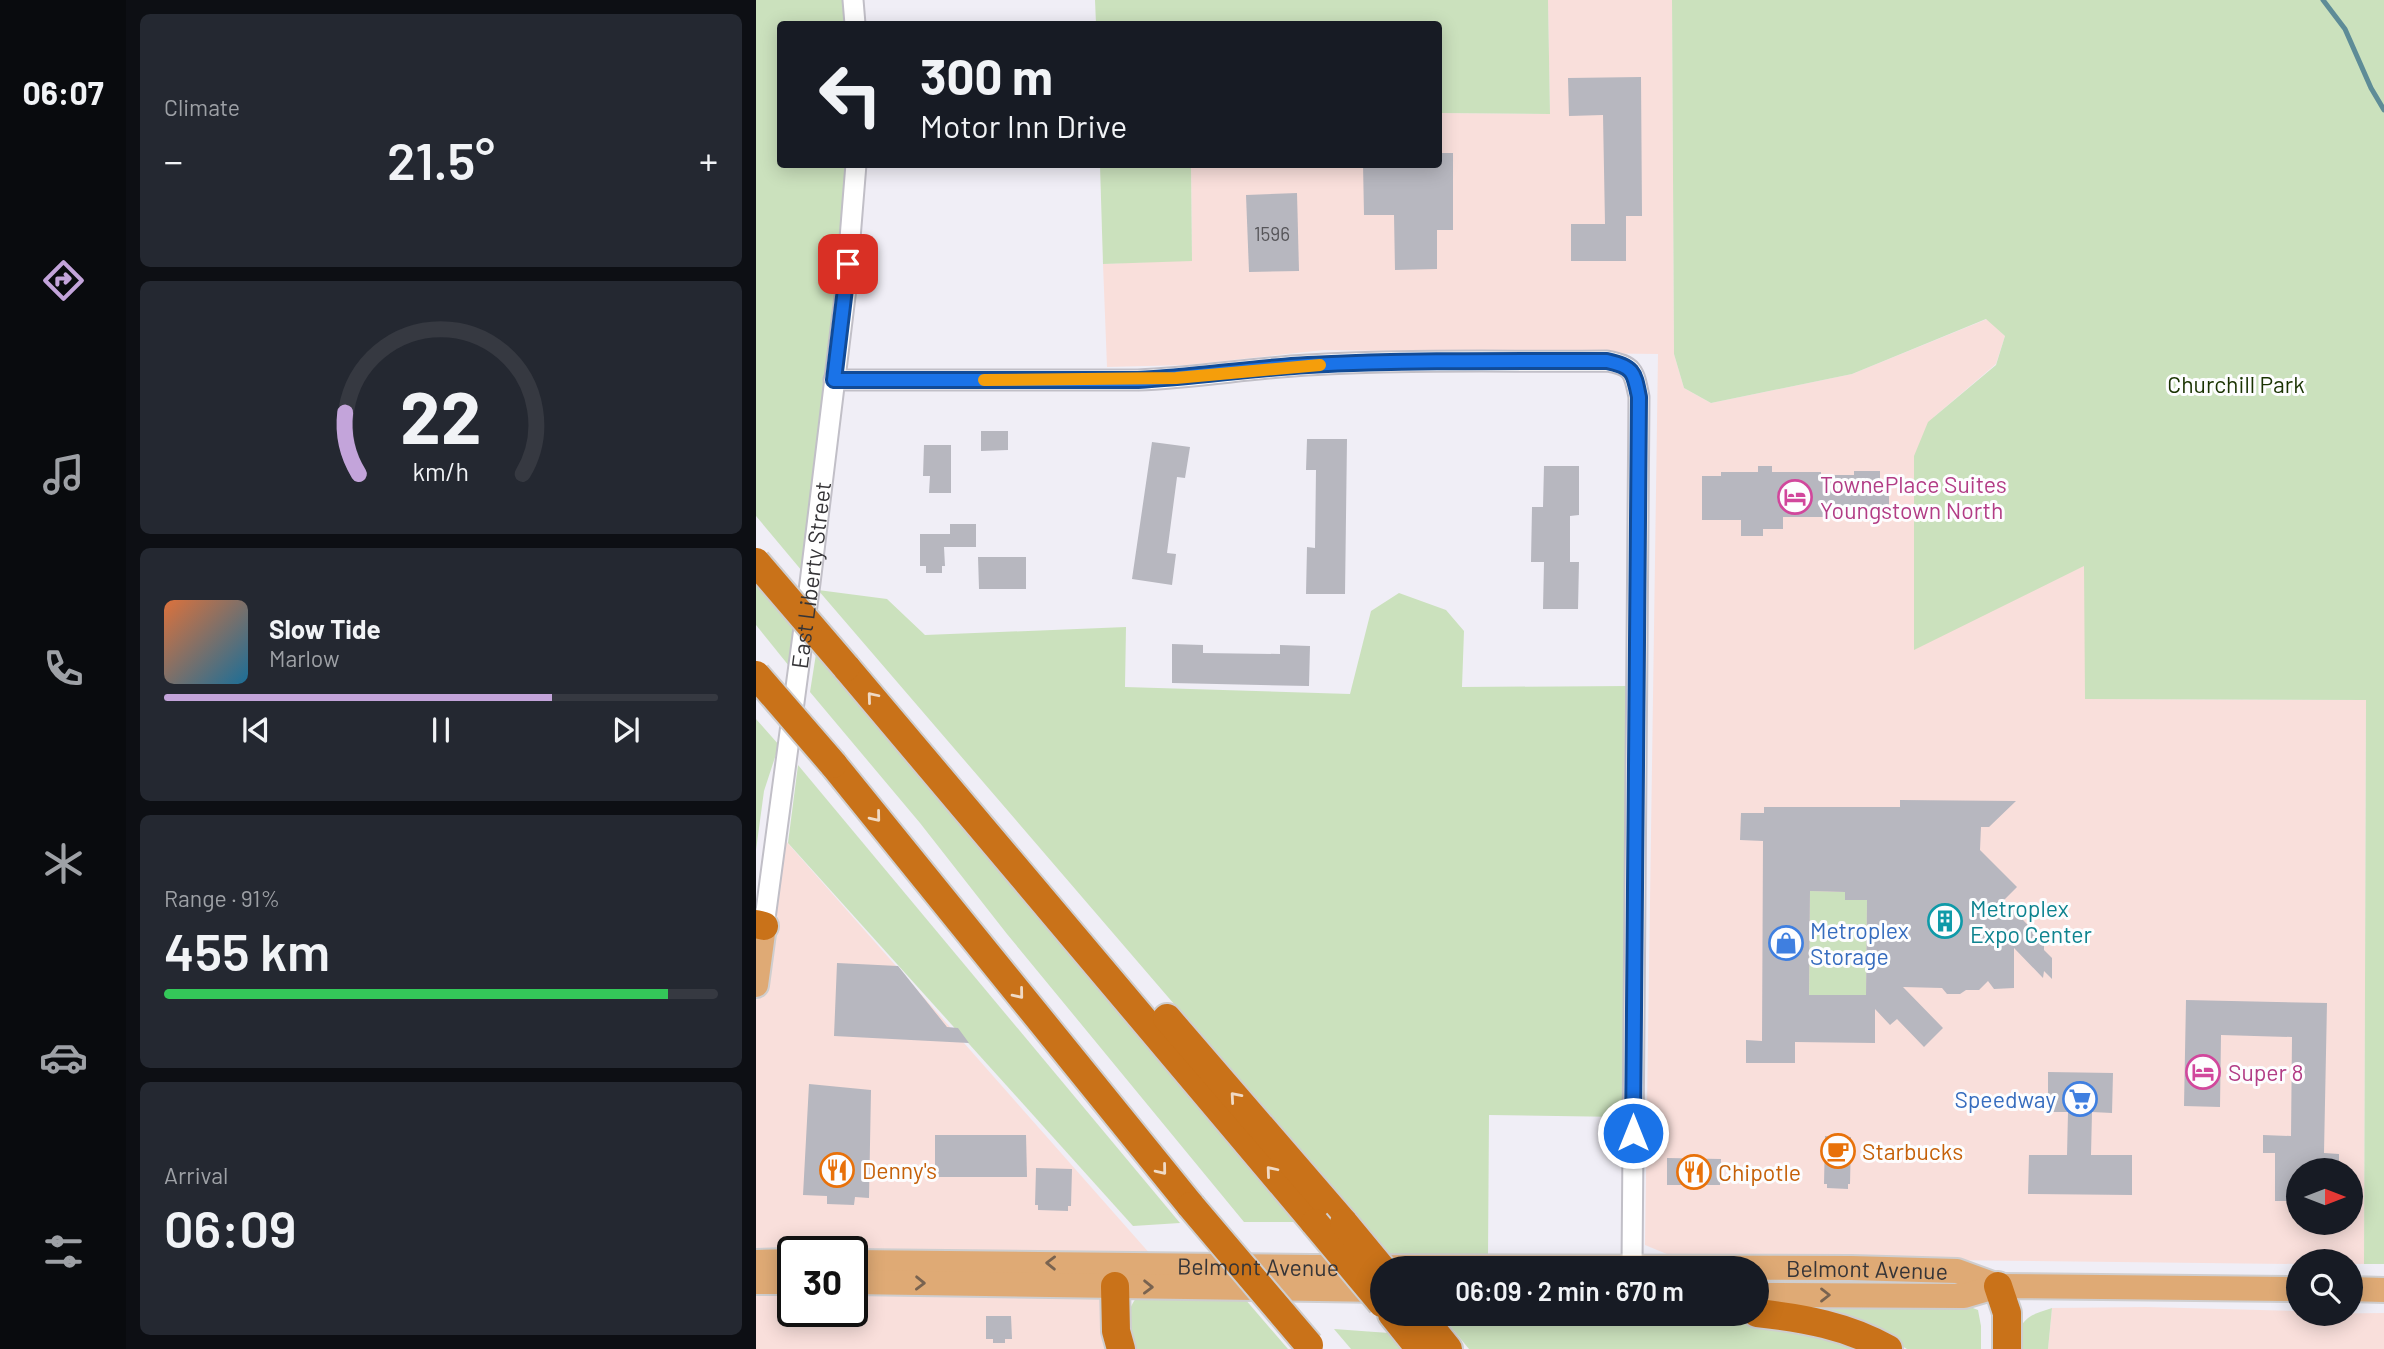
<!DOCTYPE html>
<meta charset="utf-8">
<style>
body{margin:0;font-family:Barlow,sans-serif;background:#242831;color:#f1f3f6;height:100vh;display:flex;flex-direction:column;font-size:26px;white-space:nowrap}
*{box-sizing:border-box;margin:0}
p{font-size:23px;color:#9ea1a6}
.icon{flex:none;width:38px;height:38px;fill:none;stroke:currentColor;stroke-width:2;stroke-linecap:round;stroke-linejoin:round}
.map{position:relative;flex:1;overflow:hidden}
.sheet{display:flex;flex-direction:column;gap:14px;padding:14px;background:#0d0f14;width:630px}
.sheet>*{flex:none}
.guide{position:absolute;left:21px;top:21px;width:665px;height:147px;border-radius:7px;box-shadow:0 4px 18px #0003;background:#171b24;color:#f1f3f6;overflow:hidden}
.needle{width:46px;rotate:90deg}
.controls{position:absolute;left:1530px;top:1158px;display:grid;gap:14px}
.controls a{display:grid;place-items:center;width:77px;height:77px;border-radius:50%;background:#171b24;box-shadow:0 4px 18px #0003;font-size:35px}
.speed{position:absolute;left:21px;top:1236px;display:flex;gap:14px;font-size:35px;font-weight:700;text-align:center}
.speed>*{display:grid;place-content:center;width:91px;height:91px;border-radius:50%;background:#171b24;box-shadow:0 4px 18px #0003;line-height:1}
.speed .limit{border:4px solid #111;border-radius:10px;background:#fff;color:#111}
.pin{position:absolute;display:grid;place-items:center;width:60px;height:60px;color:#fff;margin:-30px;border-radius:14px;box-shadow:0 4px 10px #0006}
.me{position:absolute;width:77px;margin:-38px;rotate:0deg;stroke-linejoin:round;filter:drop-shadow(0 0 5px #0008)}
.turn{display:flex;align-items:center;gap:24px;height:147px;padding:0 28px;font-size:32px}
.turn .icon{width:91px;height:91px;stroke-width:2.5}
.turn b{display:block;font-size:49px;line-height:60px}
.big{font-size:52px;font-weight:600;line-height:1.1}
.sheet .tile{flex:1;display:flex;flex-direction:column;justify-content:center;gap:10px;min-width:0;padding:0 24px;border-radius:10px;background:#242831}
.sheet .dial{align-items:center;gap:0}
.dial svg{height:182px;overflow:visible;fill:none;stroke:#363941;stroke-width:7;stroke-linecap:round;text-anchor:middle}
.dial text{fill:#f1f3f6;stroke:none}
.song{display:flex;align-items:center;gap:21px}
.cover{width:84px;height:84px;border-radius:10px;background:linear-gradient(135deg,hsl(20 70% 55%),hsl(200 70% 35%))}
.played{height:7px;border-radius:4px;background:linear-gradient(90deg,#c3a4da 70%,#363941 70%)}
.keys{display:flex;justify-content:space-around;direction:ltr}
.heat{display:flex;justify-content:space-between;align-items:center;font-size:38px;direction:ltr}
.charge{height:10px;border-radius:5px;background:linear-gradient(90deg,#34c759 91%,#363941 0)}
.trip{position:absolute;left:614px;top:1256px;width:399px;height:70px;border-radius:35px;background:#171b24;box-shadow:0 4px 18px #0003;font-weight:600;line-height:70px;text-align:center}
main{display:flex;flex:1;min-height:0}
.dock{display:flex;flex-direction:column;width:126px;justify-content:space-around;align-items:center;background:#090b0e;color:#9ea1a6}
.dock .icon{width:49px;height:49px}
.dock .selected{color:#c3a4da}
.dock b{font-size:32px;color:#f1f3f6}
.map>svg:first-child{display:block}
</style>
<main>
<nav class="dock">
<b>06:07</b>
<svg class="icon selected" aria-label="directions" viewBox="0 0 24 24"><path d="M12 3l9 9-9 9-9-9zM9 14v-3h6M13 9l2 2-2 2"/></svg>
<svg class="icon" aria-label="music" viewBox="0 0 24 24"><path d="M9 18V5l10-2v13"/><circle cx="6" cy="18" r="3"/><circle cx="16" cy="16" r="3"/></svg>
<svg class="icon" aria-label="phone" viewBox="0 0 24 24"><path d="M5 4h4l2 5-3 2q2 4 5 5l2-3 5 2v4C11 20 4 13 5 4z"/></svg>
<svg class="icon" aria-label="climate" viewBox="0 0 24 24"><path d="M12 3v18M4 7l16 10M4 17L20 7"/></svg>
<svg class="icon" aria-label="car" viewBox="0 0 24 24"><path d="M5 17H2v-5l4-1 3-4h7l3 4 3 1v5h-3M9 17h6M6 11h13"/><circle cx="7" cy="17" r="2"/><circle cx="17" cy="17" r="2"/></svg>
<svg class="icon" aria-label="filters" viewBox="0 0 24 24"><path d="M4 7h16M4 17h16"/><circle cx="9" cy="7" r="2"/><circle cx="15" cy="17" r="2"/></svg>
</nav>
<section class="sheet">
<div class="tile"><p>Climate</p>
<div class="heat"><a>−</a><b class="big">21.5°</b><a>+</a></div>
</div>
<div class="tile dial"><svg viewBox="0 0 100 80">
<path d="M14 69A42 42 0 1 1 86 69"/>
<path d="M14 69A42 42 0 0 1 8 42" stroke="#c3a4da"/>
<text x="50" y="56" font-size="32" font-weight="700">22</text>
<text x="50" y="72" font-size="11">km/h</text>
</svg></div>
<div class="tile">
<div class="song"><i class="cover"></i><div><b>Slow Tide</b><p>Marlow</p></div></div>
<div class="played"></div>
<div class="keys"><svg class="icon" aria-label="previous" viewBox="0 0 24 24"><path d="M18 5L8 12l10 7zM5 5v14"/></svg><svg class="icon" aria-label="pause" viewBox="0 0 24 24"><path d="M8 5v14M16 5v14"/></svg><svg class="icon" aria-label="next" viewBox="0 0 24 24"><path d="M6 5l10 7-10 7zM19 5v14"/></svg></div>
</div>
<div class="tile"><p>Range · 91%</p><b class="big">455 km</b><div class="charge"></div></div>
<div class="tile"><p>Arrival</p><b class="big">06:09</b></div>
</section>
<div class="map">
<svg width="1628" height="1349" viewBox="0 0 1628 1349">
<rect width="100%" height="100%" fill="#f0eef6"/>
<g fill="#f9dfdb" fill-rule="evenodd">
<path d="M792,0h124l2,354 10,34 27,15 141,-29 135,-55 18,17 -9,28 -62,53 -20,232 171,-84v134l281,1 -2,564h-14v-2h-52v2l-624,-7 -29,-12 13,-891 -334,-4 -138,15 -79,2 -4,-103 89,-4 -1,-95 247,-1 1,-51 111,1zM1542,1171h52v52h-52z"/>
<path d="M21,831l382,433h-45l7,85h-365v-364zM37,1251h59v60h-59z"/>
<polygon points="1390,1307 1542,1311 1542,1314 1628,1313 1628,1349 1292,1349 1296,1308"/>
</g>
<g fill="#cbe1bd">
<polygon points="0,0 88,0 90,24 24,24 24,164 91,165 87,246 46,571 0,516"/>
<polygon points="339,0 792,0 794,114 683,113 682,24 340,24"/>
<polygon points="916,0 1628,0 1628,1264 1608,1264 1610,700 1329,699 1328,566 1158,650 1158,456 1172,422 1240,365 1249,336 1230,319 1096,374 955,403 928,388 918,354"/>
<polygon points="344,165 435,165 436,261 347,264"/>
<polygon points="0,583 38,629 33,666 0,625"/>
<polygon points="62,590 131,599 169,635 370,627 369,687 594,694 615,611 643,593 690,610 708,631 706,687 872,686 867,1117 733,1115 732,1255 633,1254"/>
<polygon points="60,654 378,1028 539,1222 488,1222 251,934 164,823 54,692"/>
<polygon points="0,719 23,745 8,791 0,850"/>
<polygon points="42,765 424,1223 377,1226 32,843"/>
<polygon points="1054,891 1089,892 1089,900 1111,900 1110,995 1059,995 1053,1005"/>
<path d="M380,1298l109,1 43,50h-154c-4,-20 -11,-33 2,-51z"/>
<polygon points="1069,1308 1217,1308 1222,1310 1225,1326 1225,1349 1151,1349 1117,1329"/>
<path d="M1296,1308l-4,41h-31c1,-29 9,-33 35,-41z"/>
<polygon points="684,1314 920,1314 991,1318 1111,1349 713,1349"/>
<polygon points="578,1329 633,1333 646,1349 595,1349"/>
</g>
<g fill="none" stroke-linecap="round" stroke-linejoin="round">
<polyline stroke="#5e8c97" stroke-width="5" points="1567,0 1589,29 1615,88 1628,110"/>
</g>
<g fill="#b7b7bf" fill-rule="evenodd">
<polygon points="885,77 886,216 870,216 870,261 815,261 815,224 849,224 847,115 813,116 812,78"/>
<polygon points="682,153 697,153 697,230 681,230 681,269 639,270 638,215 608,215 607,164 682,164"/>
<polygon points="541,193 543,271 493,272 490,195"/>
<polygon points="225,431 252,431 252,450 225,451"/>
<polygon points="551,439 591,439 589,594 550,594 551,547 559,548 560,470 550,470"/>
<polygon points="396,442 434,447 429,478 421,477 411,553 420,554 416,585 376,579"/>
<polygon points="168,445 195,445 195,493 173,493 174,476 167,476"/>
<polygon points="788,466 823,466 823,515 814,516 814,562 823,562 822,609 787,609 788,562 775,562 776,507 787,507"/>
<polygon points="1002,466 1016,466 1016,472 1065,472 1065,475 1098,475 1098,471 1124,471 1124,480 1133,480 1133,514 1122,514 1122,521 1099,521 1099,517 1027,517 1027,529 1007,529 1007,536 985,536 985,520 946,520 946,476 965,476 965,472 1002,472"/>
<polygon points="194,524 220,524 220,547 188,547 189,566 186,566 186,573 170,573 170,566 164,566 164,534 194,534"/>
<polygon points="222,557 270,557 270,589 223,589"/>
<polygon points="416,644 447,645 447,653 524,654 524,645 554,646 553,686 416,683"/>
<path d="M1144,800l116,1 -27,26h-8l-1,23 37,37 -13,13 40,42v8l8,8v21l-8,-8 -1,7 -29,-30v40l-20,1 -6,-8 -9,9h-13l-6,4h-13l-5,-6 -39,-1 40,41 -19,19 -27,-28 -7,6 -15,-16v34l-80,-1v21h-49v-23l16,1 1,-200 -23,-1 1,-27h23v-6h136zM1054,891l35,1v8h22l-1,95h-57z"/>
<polygon points="81,963 142,966 191,1027 202,1028 213,1043 78,1036"/>
<polygon points="1430,1000 1571,1003 1568,1153 1583,1154 1583,1171 1542,1171 1542,1201 1519,1201 1519,1153 1507,1153 1507,1135 1535,1136 1536,1037 1465,1035 1464,1107 1428,1106"/>
<polygon points="1292,1072 1357,1073 1356,1113 1336,1112 1335,1155 1376,1155 1376,1195 1272,1194 1273,1155 1311,1155 1312,1112 1292,1112"/>
<polygon points="53,1084 115,1090 113,1198 99,1197 98,1205 71,1204 71,1196 47,1195"/>
<polygon points="179,1135 270,1135 271,1177 179,1177"/>
<polygon points="1069,1136 1095,1137 1094,1184 1092,1184 1092,1189 1071,1188 1071,1184 1068,1184"/>
<polygon points="911,1158 965,1159 964,1185 911,1185"/>
<polygon points="280,1168 316,1169 315,1206 312,1206 312,1211 282,1210 282,1205 279,1205"/>
<polygon points="230,1316 255,1316 256,1339 249,1339 249,1343 237,1343 237,1339 230,1339"/>
</g>
<g fill="none" stroke-linecap="round" stroke-linejoin="round">
<g stroke="#c1bfc7" stroke-width="23">
<g id="minor">
<polyline points="97,0 99,24"/>
<path d="M78,380h304c57,-2 113,-12 170,-15 100,-6 199,-3 299,-4 27,5 27,11 32,36l-7,870"/>
<path id="s1" d="M8,926l46,-343 36,-295 10,-124"/>
</g>
</g>
<g stroke="#cfcecf" stroke-width="28">
<g id="major">
<polyline points="0,985 8,926"/>
<polyline points="0,1262 37,1261"/>
<path id="s2" d="M96,1262l459,5 540,1 106,3 41,15"/>
<polyline points="0,1282 37,1282"/>
<polyline points="96,1282 626,1290"/>
<polyline points="1594,1289 1628,1290"/>
<polyline points="1001,1295 1208,1296 1242,1286 1542,1289"/>
</g>
</g>
<g stroke="#cfcecf" stroke-width="32">
<g id="highway">
<polyline points="90,667 559,1223"/>
<polyline points="77,764 435,1206"/>
<polyline points="0,924 8,926"/>
<polyline points="411,1018 588,1223"/>
<polyline points="359,1286 360,1331 365,1349"/>
<polyline points="1242,1286 1251,1313 1251,1349"/>
<path d="M1001,1313c46,5 91,13 131,36"/>
<polyline points="636,1314 664,1349"/>
<polyline points="664,1314 692,1349"/>
</g>
</g>
<use href="#minor" stroke="#fff" stroke-width="19"/>
<use href="#major" stroke="#dfaa75" stroke-width="24"/>
<use href="#highway" stroke="#c97219" stroke-width="28"/>
<g stroke="#cfcecf" stroke-width="32" stroke-linecap="butt">
<g id="highway-bridge">
<polyline points="0,562 90,667"/>
<polyline points="0,675 77,764"/>
<polyline points="435,1206 553,1345"/>
<polyline points="559,1223 626,1303"/>
<polyline points="588,1223 626,1269"/>
</g>
</g>
<use href="#highway-bridge" stroke="#c97219" stroke-width="28"/>
</g>
<defs><path id="oneway-chevron" d="M-2-3.5L2.5 0L-2 3.5" fill="none" stroke-width="1.6" stroke-linecap="round" stroke-linejoin="round" transform="scale(1.75)"/></defs>
<g stroke="#f0dac5">
<use href="#oneway-chevron" transform="translate(116 697) rotate(-130)"/>
<use href="#oneway-chevron" transform="translate(120 817) rotate(51)"/>
<use href="#oneway-chevron" transform="translate(263 994) rotate(51)"/>
<use href="#oneway-chevron" transform="translate(479 1097) rotate(-131)"/>
<use href="#oneway-chevron" transform="translate(406 1170) rotate(51)"/>
<use href="#oneway-chevron" transform="translate(515 1171) rotate(-130)"/>
</g>
<g stroke="#796350">
<use href="#oneway-chevron" transform="translate(295 1263) rotate(-179)"/>
<use href="#oneway-chevron" transform="translate(164 1283) rotate(1)"/>
<use href="#oneway-chevron" transform="translate(392 1287) rotate(1)"/>
<use href="#oneway-chevron" transform="translate(1069 1295)"/>
</g>
<g fill="none" stroke-linecap="round" stroke-linejoin="round">
<g stroke="#114b97" stroke-width="18">
<path id="route" d="M92,264l-14,116h304c57,-3 114,-12 170,-15 100,-5 200,-4 299,-4 27,6 27,11 32,36l-6,736"/>
</g>
<use href="#route" stroke="#1a73e8" stroke-width="12"/>
<polyline stroke="#f59e0b" stroke-width="12" points="228,380 420,378 564,365"/>
</g>
<defs>
<g id="hotel-ring" transform="scale(1.75)"><circle r="9.5" fill="#fdfdfe" stroke="#d1479c" stroke-width="1.5"/><path d="M-6-4.5h1.5V1H6V5H4.5V3h-9V5H-6ZM-4 0a1.8 1.8 0 1 1 3.6 0ZM.5 0V-2.5h3Q6-2.5 6 0Z" fill="#d1479c"/></g>
<g id="building-ring" transform="scale(1.75)"><circle r="9.5" fill="#fdfdfe" stroke="#0f9aa8" stroke-width="1.5"/><path d="M-4-6H4V6H1V3H-1V6H-4ZM-2.5-4.3h1.7v1.8h-1.7ZM.8-4.3h1.7v1.8H.8ZM-2.5-1h1.7V.8h-1.7ZM.8-1h1.7V.8H.8Z" fill="#0f9aa8"/></g>
<g id="shop-ring" transform="scale(1.75)"><circle r="9.5" fill="#fdfdfe" stroke="#3f7fe0" stroke-width="1.5"/><path d="M-5-2.5h2.3a2.7 3.5 0 0 1 5.4 0H5L5.5 6h-11ZM-1.5-2.5h3a1.5 2.3 0 0 0-3 0Z" fill="#3f7fe0"/></g>
<g id="supermarket-ring" transform="scale(1.75)"><circle r="9.5" fill="#fdfdfe" stroke="#3f7fe0" stroke-width="1.5"/><path d="M-6-5.5h2.5l.6 2H6L4.5 2H-2.5L-4.4-4H-6ZM-1.5 3.2a1.3 1.3 0 1 0 .1 0ZM3 3.2a1.3 1.3 0 1 0 .1 0Z" fill="#3f7fe0"/></g>
<g id="cafe-ring" transform="scale(1.75)"><circle r="9.5" fill="#fdfdfe" stroke="#e8710a" stroke-width="1.5"/><path d="M-5.5-4.5H6V0H3Q3 3.5 0 3.5H-2.5Q-5.5 3.5-5.5 0ZM3-3.2v2h1.7v-2ZM-6 4.5H4V6H-6Z" fill="#e8710a"/></g>
<g id="restaurant-ring" transform="scale(1.75)"><circle r="9.5" fill="#fdfdfe" stroke="#e8710a" stroke-width="1.5"/><path d="M-5-6h1v4h1v-4h1v4h1v-4h1v5L-1.5 .5V6h-2V.5L-5-1ZM5-6V6H3V1.5H1.5Q1.5-4 5-6Z" fill="#e8710a"/></g>
</defs>
<g fill-rule="evenodd">
<use href="#hotel-ring" x="1039" y="497"/>
<use href="#building-ring" x="1189" y="921"/>
<use href="#shop-ring" x="1030" y="943"/>
<use href="#hotel-ring" x="1447" y="1072"/>
<use href="#supermarket-ring" x="1324" y="1099"/>
<use href="#cafe-ring" x="1082" y="1151"/>
<use href="#restaurant-ring" x="81" y="1170"/>
<use href="#restaurant-ring" x="938" y="1172"/>
</g>
<g text-anchor="middle" dominant-baseline="central" stroke-width="6" stroke-linejoin="round" paint-order="stroke">
<g font-size="19" fill="#565559">
<text x="516" y="233">1596</text>
</g>
<g font-size="23" fill="#1a3302" stroke="#fdfdfe">
<text x="1480" y="384">Churchill Park</text>
</g>
<g font-size="23" fill="#b23c85" stroke="#fdfdfe" text-anchor="start">
<text x="1064" y="484">TownePlace Suites<tspan x="1064" dy="26">Youngstown North</tspan></text>
<text x="1472" y="1072">Super 8</text>
</g>
<g font-size="23" fill="#353437" stroke="#fdfdfe">
<text stroke="none"><textPath href="#s1" startOffset="354">East Liberty Street</textPath></text>
<text stroke="none"><textPath href="#s2" startOffset="406">Belmont Avenue</textPath></text>
<text stroke="none"><textPath href="#s2" startOffset="1015">Belmont Avenue</textPath></text>
</g>
<g font-size="23" fill="#0d838f" stroke="#fdfdfe" text-anchor="start">
<text x="1214" y="908">Metroplex<tspan x="1214" dy="26">Expo Center</tspan></text>
</g>
<g font-size="23" fill="#366cbe" stroke="#fdfdfe" text-anchor="start">
<text x="1054" y="930">Metroplex<tspan x="1054" dy="26">Storage</tspan></text>
<text x="1300" y="1099" text-anchor="end">Speedway</text>
</g>
<g font-size="23" fill="#c56008" stroke="#fdfdfe" text-anchor="start">
<text x="1106" y="1151">Starbucks</text>
<text x="106" y="1170">Denny's</text>
<text x="962" y="1172">Chipotle</text>
</g>
</g>
</svg>
<div class="controls">
<a><svg class="needle" viewBox="-14 -14 28 28"><path d="M0-13l5 13h-10z" fill="#e53935"/><path d="M0 13l5-13h-10z" fill="#9ea1a6"/></svg></a>
<a><svg class="icon" aria-label="search" viewBox="0 0 24 24"><circle cx="10" cy="10" r="6"/><path d="M15 15l6 6"/></svg></a>
</div>
<div class="speed"><div class="limit">30</div></div>
<div class="pin" style="left:92px;top:264px;background:#d93025"><svg class="icon" aria-label="arrive" viewBox="0 0 24 24"><path d="M6 21V4h12l-3 4 3 4H6"/></svg></div>
<svg class="me" style="left:877px;top:1133px" viewBox="-20 -20 40 40"><circle r="17" fill="#1a73e8" stroke="#fff" stroke-width="3"/><path d="M0-11L8 9 0 5-8 9z" fill="#fff"/></svg>
<div class="trip">06:09 · 2 min · 670 m</div>
<div class="guide">
<div class="turn"><svg class="icon" aria-label="left" viewBox="0 0 24 24"><path d="M17 20v-9H6M10 6l-5 5 5 5"/></svg><div><b>300 m</b>Motor Inn Drive</div></div>
</div>
</div>
</main>
